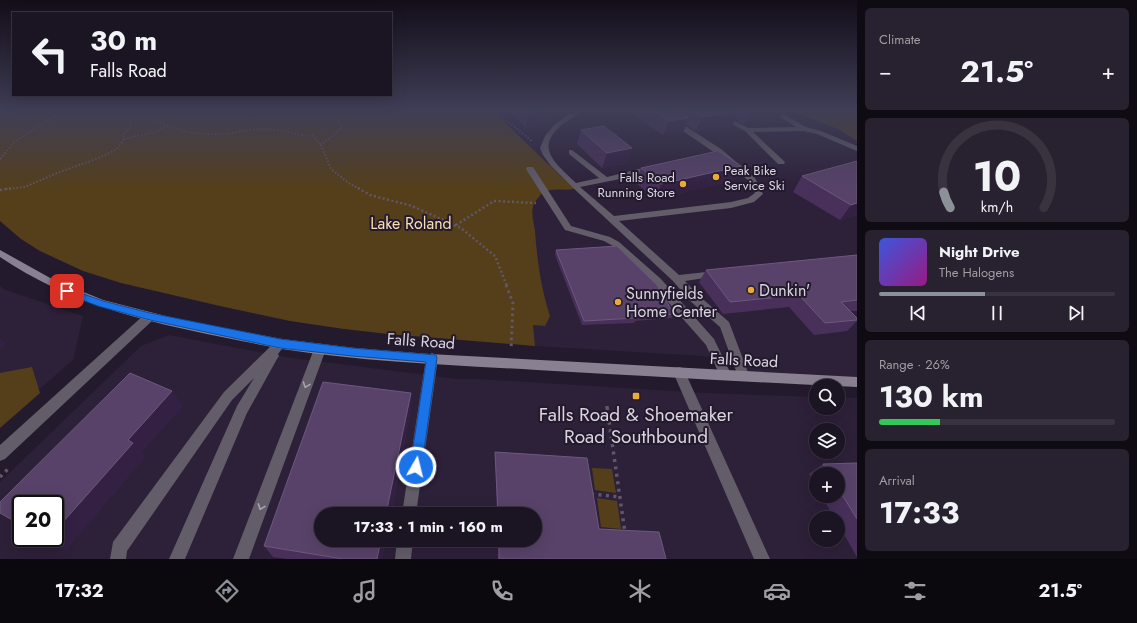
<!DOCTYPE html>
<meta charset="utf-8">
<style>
body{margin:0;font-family:Jost,sans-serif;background:#28212f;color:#f1f3f6;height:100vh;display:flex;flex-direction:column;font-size:15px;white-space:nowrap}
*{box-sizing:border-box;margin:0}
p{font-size:13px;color:#a09ea5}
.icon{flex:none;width:22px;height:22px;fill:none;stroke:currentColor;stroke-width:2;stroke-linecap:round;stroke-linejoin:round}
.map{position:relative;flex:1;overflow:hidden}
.sheet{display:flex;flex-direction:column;gap:8px;padding:8px;background:#0f0b13;width:280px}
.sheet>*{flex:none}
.guide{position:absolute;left:12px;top:12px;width:380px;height:84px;border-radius:0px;box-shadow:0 4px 16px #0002,0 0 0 1px #393340;background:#1b1422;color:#f1f3f6;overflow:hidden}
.controls{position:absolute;left:809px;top:379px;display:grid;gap:8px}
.controls a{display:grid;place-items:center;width:36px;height:36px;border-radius:50%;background:#1b1422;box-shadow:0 4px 16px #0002,0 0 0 1px #393340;font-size:20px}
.speed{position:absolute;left:12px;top:495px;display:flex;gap:8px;font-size:20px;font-weight:700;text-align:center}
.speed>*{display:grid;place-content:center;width:52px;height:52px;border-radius:50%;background:#1b1422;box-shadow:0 4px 16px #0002,0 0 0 1px #393340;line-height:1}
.speed .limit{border:2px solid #111;border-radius:6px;background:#fff;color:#111}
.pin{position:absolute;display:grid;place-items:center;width:34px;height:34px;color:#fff;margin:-17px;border-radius:8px;box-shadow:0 2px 6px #0006}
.me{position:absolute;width:44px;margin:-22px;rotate:8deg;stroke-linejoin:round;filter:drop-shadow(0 0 3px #0008)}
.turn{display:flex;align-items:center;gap:14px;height:84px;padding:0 12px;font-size:18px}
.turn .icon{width:52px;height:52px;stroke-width:2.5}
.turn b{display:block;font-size:28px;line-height:34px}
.big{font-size:30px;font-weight:700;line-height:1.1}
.sheet .tile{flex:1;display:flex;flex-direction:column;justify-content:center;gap:6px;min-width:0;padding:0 14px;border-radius:6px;background:#28212f}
.sheet .dial{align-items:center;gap:0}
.dial svg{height:104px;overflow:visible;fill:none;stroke:#393340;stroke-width:7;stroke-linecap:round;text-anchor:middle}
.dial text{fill:#f1f3f6;stroke:none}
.song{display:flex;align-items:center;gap:12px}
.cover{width:48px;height:48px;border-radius:6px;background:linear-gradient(135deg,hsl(230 70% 55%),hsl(310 70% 35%))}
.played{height:4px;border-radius:2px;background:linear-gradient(90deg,#8c9099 45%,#393340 45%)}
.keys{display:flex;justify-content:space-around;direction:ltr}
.heat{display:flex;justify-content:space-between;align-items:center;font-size:22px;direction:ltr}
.charge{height:6px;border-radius:3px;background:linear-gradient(90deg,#34c759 26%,#393340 0)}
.trip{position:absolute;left:314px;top:507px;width:228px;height:40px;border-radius:20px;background:#1b1422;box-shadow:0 4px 16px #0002,0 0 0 1px #393340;font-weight:700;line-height:40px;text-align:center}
.dock{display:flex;height:64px;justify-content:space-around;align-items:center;background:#0b080e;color:#a09ea5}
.dock .icon{width:28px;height:28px}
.dock .active{color:#8c9099}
.dock b{font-size:18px;color:#f1f3f6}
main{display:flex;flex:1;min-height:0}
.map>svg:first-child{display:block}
</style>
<main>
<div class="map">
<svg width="857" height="559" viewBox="0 0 857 559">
<rect width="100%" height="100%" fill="#241a2d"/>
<g fill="#2d2039" fill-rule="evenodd">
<polygon points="493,111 857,111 857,382 749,374 736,358 535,346 514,133"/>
<polygon points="0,286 5,290 83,316 73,360 0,423"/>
<path d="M169,335l116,22 172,22h22l226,14 111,4v11h22v-10h19v161h-857v-77l141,-136zM816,430h22v22h-22zM816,474h22v22h-22zM21,504h34v34h-34zM321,514h214v26h-214zM816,518h22v22h-22z"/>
</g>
<g fill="#543f1a">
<path d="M0,111h493l81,78c-10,2 -24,-2 -33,5 -2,3 -8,9 -8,13 -2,8 1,16 2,24 2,28 6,58 15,85l-5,10 -12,-1 2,21 -147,-12 -44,-5 -54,-8 -70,-15 -99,-23 -38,-12 -43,-20 -19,-12 -21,-18z"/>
<polygon points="792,111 857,111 857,141 838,129"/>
<polygon points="32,367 40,393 0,428 0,373"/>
<polygon points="592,468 612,469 616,493 595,490"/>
<polygon points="597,498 617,501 621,529 601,527"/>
</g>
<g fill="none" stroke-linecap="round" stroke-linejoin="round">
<g stroke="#605768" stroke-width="2" stroke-dasharray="1.5 2" stroke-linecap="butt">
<path d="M139,111c22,17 57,25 85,23 12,-1 24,-5 37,-5 17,0 35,6 52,7l8,9"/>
<polyline points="342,111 338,121 342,128 321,145 331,169 350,184 360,189"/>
<polyline points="495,111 533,142"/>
<polyline points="855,111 857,112"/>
<polyline points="124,139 159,131 166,125"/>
<polyline points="0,159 15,141 58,114 56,111"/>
<polyline points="6,189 25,187 57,173 99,158 117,149 124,139 123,135 129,129 131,121 143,111"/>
</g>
<g stroke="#605768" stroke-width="2.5" stroke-dasharray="2 2.5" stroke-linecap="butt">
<polyline points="358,188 370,195 412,206 461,228 495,256 507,286"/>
<polyline points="0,190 14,188"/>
<polyline points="456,225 494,201 536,203"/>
</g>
<g stroke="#605768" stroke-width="3" stroke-dasharray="2.5 3.5" stroke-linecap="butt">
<polyline points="506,285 513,303 511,349"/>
<polyline points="607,406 607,408"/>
</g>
<g stroke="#605768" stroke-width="3.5" stroke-dasharray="3 4.5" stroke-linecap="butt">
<polyline points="607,407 625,533"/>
<polyline points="0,477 8,469"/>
<polyline points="591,494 620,497"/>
</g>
<g fill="#625d68" fill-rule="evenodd">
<path d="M573,111h9c-5,5 -12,8 -18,12 -31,25 -9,39 12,60l23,-5 -30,-24v-4h3l35,27 44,-11 4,2 -25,9 -50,10 34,29 117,-14 17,-4 7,-5 -6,-12 -34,-28 -61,-42h8l59,38 34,29 8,16 -9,8 -23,6 -112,13 60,54 36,-4 3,1 2,2 -2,2 -33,5 12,13 32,28 20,53 -2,4 -4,1 -4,-1 -19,-52 -31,-27 -16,-19 -102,-95 -20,-20 -8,-11 -3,-7 5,-12 9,-11z"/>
<polygon points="708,111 716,111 748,128 796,127 770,111 778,111 806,127 821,131 857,146 857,151 817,134 804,131 753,132 785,162 784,164 778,164 745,131"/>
<polygon points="527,167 533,167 571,226 610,237 619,242 661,279 714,339 731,374 729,378 725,379 721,378 706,345 653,285 613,246 604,241 565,230 526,169"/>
<polygon points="280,339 284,341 286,344 278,354 279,356 277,359 247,413 185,559 169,559 237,406 254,378 232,400 127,551 126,559 110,559 113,542 224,392 276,341"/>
<polygon points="320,344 324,346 326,349 249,559 233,559 314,349 316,346"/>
<polygon points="432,353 436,355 438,358 416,514 402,514 426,358 428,355"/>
<polygon points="397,540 413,540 411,559 395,559"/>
</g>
<polygon fill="#625d68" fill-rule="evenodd" points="679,367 683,368 685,372 770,559 754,559 673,372 675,368"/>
<polygon fill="#625d68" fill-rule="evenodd" points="149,313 153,314 154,317 153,320 5,459 0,461 0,445 145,314"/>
<path fill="#898191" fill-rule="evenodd" d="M0,250l52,29 51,21 78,20 101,19 73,9 74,6 428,23v10c-106,-5 -214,-11 -320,-17 -85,-5 -171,-8 -255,-21 -20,-4 -40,-8 -60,-12 -80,-16 -154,-34 -222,-80z"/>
</g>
<g fill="#48305b">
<polygon points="510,111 553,111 550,123 526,128"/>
<polygon points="628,111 783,111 779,119 744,124 735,119 732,126 696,131 686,125 683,133 663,135"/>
<polygon points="581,130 632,148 627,163 602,168 577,144"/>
<polygon points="857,161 857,215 840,220 793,192 802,176"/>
<polygon points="641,168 733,181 655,199 636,183"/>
<polygon points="556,250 674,314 672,318 635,321 634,323 582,325 555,255"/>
<polygon points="857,255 857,311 850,311 857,318 857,321 847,331 814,335 789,307 723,314 699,282 706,270"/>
<polygon points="411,408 391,514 321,514 321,540 385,540 382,559 287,559 273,557 264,546"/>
<polygon points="495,452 599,529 666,559 498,559 498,540 535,540 535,514 497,514 495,456"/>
<polygon points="857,463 857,557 838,524 838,518 834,518 822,496 838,496 838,474 816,474 816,486 809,474 823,464"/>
</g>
<g fill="#332043">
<polygon points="542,111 553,111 550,123 526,128 528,114"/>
<polygon points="750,111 783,111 779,119 744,124"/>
<polygon points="739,112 732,126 696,131 702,117"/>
<polygon points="689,118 683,133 663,135 669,121"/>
<polygon points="632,148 627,163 602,168 607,153"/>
<polygon points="741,166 733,181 655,199 661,184"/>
<polygon points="857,203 857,215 840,220 851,205"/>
<polygon points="0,338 6,344 0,349"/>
<polygon points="172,391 183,406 142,452 146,456 66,551 47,540 49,538 55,538 55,531 128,440"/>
<polygon points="411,393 411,408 391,514 386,514"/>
<polygon points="381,540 385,540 382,559 377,559"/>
</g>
<g fill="#584269" stroke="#6c597c">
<polygon points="525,111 542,111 528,114"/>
<polygon points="654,111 677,111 689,118 669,121"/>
<polygon points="693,111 738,111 739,112 702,117"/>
<polygon points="604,126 632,148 607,153 581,130"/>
<polygon points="718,151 741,166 661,184 641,168"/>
<polygon points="857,161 857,203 851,205 802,176"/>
<polygon points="617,246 657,285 674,314 635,317 636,318 584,321 556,250"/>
<polygon points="857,255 857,300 841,302 857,318 857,320 825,323 799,295 730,302 706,270"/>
<polygon points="130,373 172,391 128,440 133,443 55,531 55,504 21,504 21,525 0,513 0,502"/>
<polygon points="323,382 411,393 386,514 321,514 321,540 381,540 377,559 343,559 264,546"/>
<polygon points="495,452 587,458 599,529 659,532 666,559 499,559 499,540 535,540 535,514 498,514"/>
<polygon points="857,463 857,519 838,488 838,474 829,474 823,464"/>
</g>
<defs><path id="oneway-chevron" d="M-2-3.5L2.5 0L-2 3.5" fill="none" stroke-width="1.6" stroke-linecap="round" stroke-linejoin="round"/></defs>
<g stroke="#aaa4b1">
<use href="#oneway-chevron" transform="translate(306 385) rotate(110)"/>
<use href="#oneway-chevron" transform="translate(261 507) rotate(110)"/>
</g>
<linearGradient id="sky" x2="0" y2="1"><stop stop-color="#140e19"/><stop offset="0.58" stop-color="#3f3e57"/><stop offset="1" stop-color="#3f3e57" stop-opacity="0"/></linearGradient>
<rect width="857" height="190" fill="url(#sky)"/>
<polygon fill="#1a73e8" stroke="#114b97" points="67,288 103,301 150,313 280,339 352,348 436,355 437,358 421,472 416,473 412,472 410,467 426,362 352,356 280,348 150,320 98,306 64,293 62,291"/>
<g fill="#e9ab37" stroke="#241a2d" stroke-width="1.5">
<circle cx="716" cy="177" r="4"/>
<circle cx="683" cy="184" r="4"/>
<circle cx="751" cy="290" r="4"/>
<circle cx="618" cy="302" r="4"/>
<rect x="632" y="392" width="8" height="8" rx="2"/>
</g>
<g text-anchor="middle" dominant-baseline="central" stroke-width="4" stroke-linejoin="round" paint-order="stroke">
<g font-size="13" fill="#dad4e1" stroke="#241a2d" text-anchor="start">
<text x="724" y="170">Peak Bike<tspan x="724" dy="15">Service Ski</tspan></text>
<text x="675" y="177" text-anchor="end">Falls Road<tspan x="675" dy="15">Running Store</tspan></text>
</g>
<g font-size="16" fill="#fcdfb1" stroke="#241a2d">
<text x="411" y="223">Lake Roland</text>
</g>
<g font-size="16" fill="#dad4e1" stroke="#241a2d" text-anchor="start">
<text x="759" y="290">Dunkin'</text>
<text x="626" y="293">Sunnyfields<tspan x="626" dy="18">Home Center</tspan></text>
</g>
<g font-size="16" fill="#dad4e1" stroke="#241a2d">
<text transform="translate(421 341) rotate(4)">Falls Road</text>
<text transform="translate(744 360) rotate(3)">Falls Road</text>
</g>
<g font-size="19" fill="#dad4e1" stroke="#241a2d">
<text x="636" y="414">Falls Road &amp; Shoemaker<tspan x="636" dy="22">Road Southbound</tspan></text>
</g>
</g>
</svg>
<div class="controls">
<a><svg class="icon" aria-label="search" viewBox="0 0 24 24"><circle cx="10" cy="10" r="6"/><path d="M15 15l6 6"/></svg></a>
<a><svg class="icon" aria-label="layers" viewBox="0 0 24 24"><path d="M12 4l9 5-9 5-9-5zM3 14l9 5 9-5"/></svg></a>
<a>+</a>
<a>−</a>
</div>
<div class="speed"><div class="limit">20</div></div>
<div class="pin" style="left:67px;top:291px;background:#d93025"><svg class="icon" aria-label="arrive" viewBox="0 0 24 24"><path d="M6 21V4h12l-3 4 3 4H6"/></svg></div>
<svg class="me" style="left:416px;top:467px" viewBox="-20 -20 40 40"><circle r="17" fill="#1a73e8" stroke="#fff" stroke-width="3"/><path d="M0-11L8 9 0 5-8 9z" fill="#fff"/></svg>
<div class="trip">17:33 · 1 min · 160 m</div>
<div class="guide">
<div class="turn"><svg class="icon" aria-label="left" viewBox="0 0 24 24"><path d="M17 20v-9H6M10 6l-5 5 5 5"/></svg><div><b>30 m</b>Falls Road</div></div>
</div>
</div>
<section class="sheet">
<div class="tile"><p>Climate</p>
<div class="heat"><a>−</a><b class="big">21.5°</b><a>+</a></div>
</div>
<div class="tile dial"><svg viewBox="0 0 100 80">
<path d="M14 69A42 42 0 1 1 86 69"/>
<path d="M14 69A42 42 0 0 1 9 57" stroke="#8c9099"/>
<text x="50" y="56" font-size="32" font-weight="700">10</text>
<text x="50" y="72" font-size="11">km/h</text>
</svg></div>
<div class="tile">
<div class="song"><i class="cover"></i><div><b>Night Drive</b><p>The Halogens</p></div></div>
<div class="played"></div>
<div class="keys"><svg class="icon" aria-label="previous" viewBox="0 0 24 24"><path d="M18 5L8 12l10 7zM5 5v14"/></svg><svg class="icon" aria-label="pause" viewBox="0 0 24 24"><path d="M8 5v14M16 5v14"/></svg><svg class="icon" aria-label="next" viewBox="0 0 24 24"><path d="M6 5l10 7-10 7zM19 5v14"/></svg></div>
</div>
<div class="tile"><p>Range · 26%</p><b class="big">130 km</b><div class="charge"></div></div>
<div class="tile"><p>Arrival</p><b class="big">17:33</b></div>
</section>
</main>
<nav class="dock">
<b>17:32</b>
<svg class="icon active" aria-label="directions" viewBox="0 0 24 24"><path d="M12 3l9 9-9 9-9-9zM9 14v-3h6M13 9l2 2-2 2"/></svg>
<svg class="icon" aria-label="music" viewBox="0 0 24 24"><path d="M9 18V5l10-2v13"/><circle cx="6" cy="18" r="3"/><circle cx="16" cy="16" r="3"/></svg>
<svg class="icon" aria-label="phone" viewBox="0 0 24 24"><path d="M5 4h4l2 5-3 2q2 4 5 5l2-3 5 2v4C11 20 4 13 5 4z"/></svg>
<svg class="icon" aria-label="climate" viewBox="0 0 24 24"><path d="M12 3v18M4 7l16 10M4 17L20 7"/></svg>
<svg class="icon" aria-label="car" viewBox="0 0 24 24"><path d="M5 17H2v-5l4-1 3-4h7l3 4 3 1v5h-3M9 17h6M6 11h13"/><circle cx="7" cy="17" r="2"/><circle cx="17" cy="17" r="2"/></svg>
<svg class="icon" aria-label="filters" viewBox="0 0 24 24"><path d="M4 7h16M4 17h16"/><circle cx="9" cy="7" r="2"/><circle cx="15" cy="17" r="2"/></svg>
<b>21.5°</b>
</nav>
